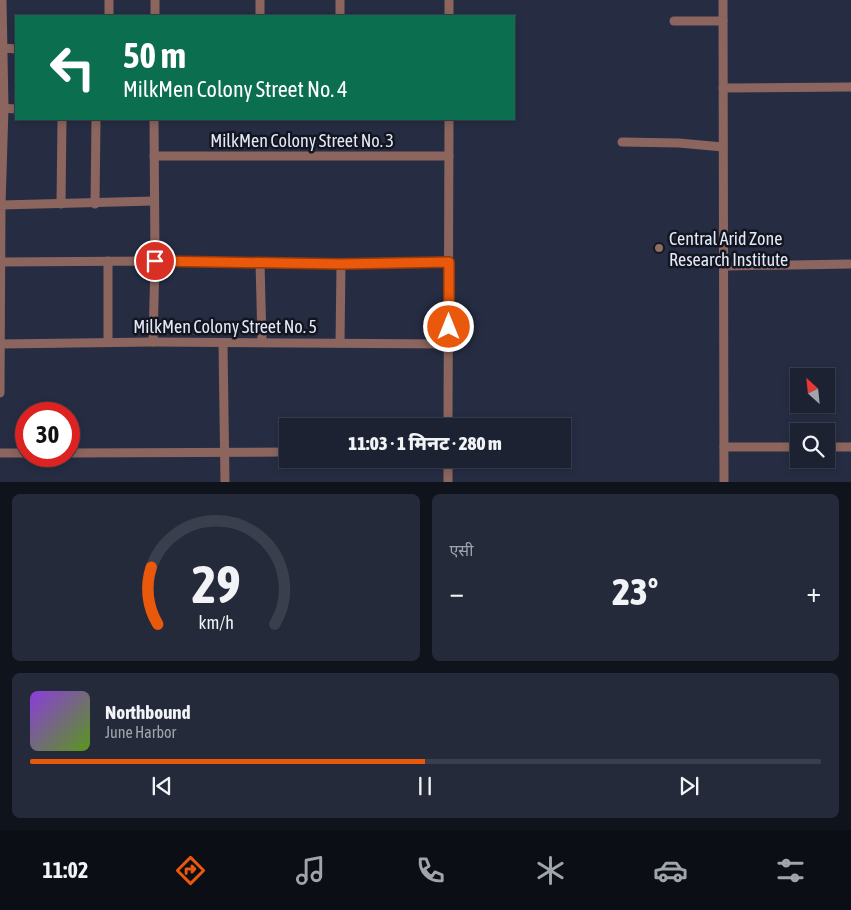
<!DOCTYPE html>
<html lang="hi">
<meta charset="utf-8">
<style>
body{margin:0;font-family:"Asap Condensed","Noto Sans Devanagari",sans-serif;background:#252a3a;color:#f1f3f6;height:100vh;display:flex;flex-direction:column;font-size:19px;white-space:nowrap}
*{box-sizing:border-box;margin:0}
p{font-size:16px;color:#a0a4ac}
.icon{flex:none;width:28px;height:28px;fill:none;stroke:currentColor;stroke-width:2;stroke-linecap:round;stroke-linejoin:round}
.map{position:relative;height:482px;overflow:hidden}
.drawer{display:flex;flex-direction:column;gap:12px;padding:12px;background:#0f131c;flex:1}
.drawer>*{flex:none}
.guide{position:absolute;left:15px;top:15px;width:500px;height:105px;border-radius:0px;box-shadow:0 2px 8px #0003,0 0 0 1px #3a3f4d;background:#0b6e4f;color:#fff;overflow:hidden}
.needle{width:32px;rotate:333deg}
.tools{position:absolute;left:790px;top:368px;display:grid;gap:10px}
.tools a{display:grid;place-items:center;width:45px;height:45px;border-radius:0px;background:#1c2232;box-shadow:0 2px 8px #0003,0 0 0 1px #3a3f4d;font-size:25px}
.speed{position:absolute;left:15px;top:402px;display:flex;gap:10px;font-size:25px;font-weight:700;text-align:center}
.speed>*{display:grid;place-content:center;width:65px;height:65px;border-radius:50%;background:#1c2232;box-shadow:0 2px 8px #0003,0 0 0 1px #3a3f4d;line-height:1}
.speed .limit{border:8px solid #d22;background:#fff;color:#111}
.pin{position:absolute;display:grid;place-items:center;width:42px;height:42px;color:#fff;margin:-21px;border:2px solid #fff;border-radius:50%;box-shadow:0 1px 5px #0007}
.me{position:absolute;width:55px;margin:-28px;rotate:0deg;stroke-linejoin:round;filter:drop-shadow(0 0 4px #0008)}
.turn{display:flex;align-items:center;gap:18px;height:105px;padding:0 25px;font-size:22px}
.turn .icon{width:65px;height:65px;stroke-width:2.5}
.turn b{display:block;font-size:35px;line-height:42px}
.big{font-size:38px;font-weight:800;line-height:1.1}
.drawer .widget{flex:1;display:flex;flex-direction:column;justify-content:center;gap:8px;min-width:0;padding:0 18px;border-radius:8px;background:#252a3a}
.drawer .dial{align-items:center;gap:0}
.dial svg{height:130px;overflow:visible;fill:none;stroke:#3a3f4d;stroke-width:7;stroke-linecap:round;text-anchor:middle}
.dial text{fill:#f1f3f6;stroke:none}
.song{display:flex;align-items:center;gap:15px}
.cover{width:60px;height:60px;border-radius:8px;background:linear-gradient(135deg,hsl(270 70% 55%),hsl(90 70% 35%))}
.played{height:5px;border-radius:2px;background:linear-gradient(90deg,#ea580c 50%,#3a3f4d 50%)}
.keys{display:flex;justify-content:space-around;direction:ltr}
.heat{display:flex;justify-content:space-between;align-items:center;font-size:28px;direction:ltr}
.drawer .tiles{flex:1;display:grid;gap:12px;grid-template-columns:1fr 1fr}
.widget:last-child{grid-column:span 2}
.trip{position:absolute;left:279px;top:418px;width:292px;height:50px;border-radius:0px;background:#1c2232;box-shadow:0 2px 8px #0003,0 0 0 1px #3a3f4d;font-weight:800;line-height:50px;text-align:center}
.tabs{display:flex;height:80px;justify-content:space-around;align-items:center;background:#0b0e14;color:#a0a4ac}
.tabs .icon{width:35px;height:35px}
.tabs .current{color:#ea580c}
.tabs b{font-size:22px;color:#f1f3f6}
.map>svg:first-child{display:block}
</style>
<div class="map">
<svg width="851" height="483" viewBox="0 0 851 483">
<rect width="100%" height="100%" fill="#262d43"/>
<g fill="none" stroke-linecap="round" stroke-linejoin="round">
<g stroke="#8b655e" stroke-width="9">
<polyline points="109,0 109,16"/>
<polyline points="260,0 260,16"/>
<polyline points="723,0 724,483"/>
<polyline points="155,16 155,0"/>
<polyline points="340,16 340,0"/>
<polyline points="449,16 449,0"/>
<polyline points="674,21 723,21"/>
<polyline points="3,48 16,49"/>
<polyline points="723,88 851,87"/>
<polyline points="0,108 16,109"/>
<polyline points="622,142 679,143 723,147"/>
<polyline points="154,156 449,156"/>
<polyline points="61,204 62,119"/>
<polyline points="95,204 96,119"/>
<polyline points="1,205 154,201"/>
<polyline points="0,262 155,261 341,264 449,262"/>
<polyline points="260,262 262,342"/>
<polyline points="724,266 851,264"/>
<polyline points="108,342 108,261"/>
<polyline points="153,342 155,261 154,119"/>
<polyline points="223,343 225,483"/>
<polyline points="340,343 341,264"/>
<polyline points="0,344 153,342 449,344"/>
<polyline points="0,393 1,205 4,108 2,0"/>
<polyline points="448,426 449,119"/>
<polyline points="724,447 799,447"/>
<polyline points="826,447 851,447"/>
<polyline points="0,453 26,453"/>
<polyline points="69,453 288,452"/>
<polyline points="448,459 448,483"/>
</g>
</g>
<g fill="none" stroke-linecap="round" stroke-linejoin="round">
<g stroke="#983908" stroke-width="12">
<polyline id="route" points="155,261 341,264 449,262 449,327"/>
</g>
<use href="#route" stroke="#ea580c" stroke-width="9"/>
</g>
<circle fill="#8d6e63" stroke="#131620" stroke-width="2" cx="659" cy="248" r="5"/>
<g text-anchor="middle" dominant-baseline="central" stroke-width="5" stroke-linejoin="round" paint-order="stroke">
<g font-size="18" fill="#e3e8f7" stroke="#131620">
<text x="302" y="140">MilkMen Colony Street No. 3</text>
<text x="225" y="326">MilkMen Colony Street No. 5</text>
</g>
<g font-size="18" fill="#e3e8f7" stroke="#131620" text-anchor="start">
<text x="669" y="238">Central Arid Zone<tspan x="669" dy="21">Research Institute</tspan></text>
</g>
</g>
</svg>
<div class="tools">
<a><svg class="needle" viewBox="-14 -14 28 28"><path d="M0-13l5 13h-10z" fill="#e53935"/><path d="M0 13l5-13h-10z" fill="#a0a4ac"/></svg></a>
<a><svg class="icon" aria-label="search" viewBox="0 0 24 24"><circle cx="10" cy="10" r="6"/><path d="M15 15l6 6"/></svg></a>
</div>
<div class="speed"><div class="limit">30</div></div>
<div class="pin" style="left:155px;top:261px;background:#d93025"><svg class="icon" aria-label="arrive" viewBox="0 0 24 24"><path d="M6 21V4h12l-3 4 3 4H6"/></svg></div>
<svg class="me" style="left:449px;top:327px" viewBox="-20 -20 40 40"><circle r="17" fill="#ea580c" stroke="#fff" stroke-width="3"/><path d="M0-11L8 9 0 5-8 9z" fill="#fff"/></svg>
<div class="trip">11:03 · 1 मिनट · 280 m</div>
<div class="guide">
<div class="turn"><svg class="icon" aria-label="left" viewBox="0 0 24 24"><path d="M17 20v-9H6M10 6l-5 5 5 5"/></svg><div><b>50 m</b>MilkMen Colony Street No. 4</div></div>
</div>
</div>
<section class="drawer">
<div class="tiles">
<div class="widget dial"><svg viewBox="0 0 100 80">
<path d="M14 69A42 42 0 1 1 86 69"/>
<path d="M14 69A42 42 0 0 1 10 34" stroke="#ea580c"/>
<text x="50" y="56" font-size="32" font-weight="700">29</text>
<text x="50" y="72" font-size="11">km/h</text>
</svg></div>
<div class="widget"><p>एसी</p>
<div class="heat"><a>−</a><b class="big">23°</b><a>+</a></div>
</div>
<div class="widget">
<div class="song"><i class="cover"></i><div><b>Northbound</b><p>June Harbor</p></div></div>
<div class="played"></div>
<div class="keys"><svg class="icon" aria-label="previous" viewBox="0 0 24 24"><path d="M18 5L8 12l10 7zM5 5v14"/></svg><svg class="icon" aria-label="pause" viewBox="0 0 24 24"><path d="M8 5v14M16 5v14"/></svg><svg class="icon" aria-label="next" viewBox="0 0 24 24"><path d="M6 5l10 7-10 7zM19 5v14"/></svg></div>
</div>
</div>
</section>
<nav class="tabs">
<b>11:02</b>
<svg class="icon current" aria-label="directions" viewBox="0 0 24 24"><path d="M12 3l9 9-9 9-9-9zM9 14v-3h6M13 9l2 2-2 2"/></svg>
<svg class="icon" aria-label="music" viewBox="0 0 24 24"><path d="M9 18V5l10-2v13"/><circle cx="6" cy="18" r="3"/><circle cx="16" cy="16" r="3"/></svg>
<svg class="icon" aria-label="phone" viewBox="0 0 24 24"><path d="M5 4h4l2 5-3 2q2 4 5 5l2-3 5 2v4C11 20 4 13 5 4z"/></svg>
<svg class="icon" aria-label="climate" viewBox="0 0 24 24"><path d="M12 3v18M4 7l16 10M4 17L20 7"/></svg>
<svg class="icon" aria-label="car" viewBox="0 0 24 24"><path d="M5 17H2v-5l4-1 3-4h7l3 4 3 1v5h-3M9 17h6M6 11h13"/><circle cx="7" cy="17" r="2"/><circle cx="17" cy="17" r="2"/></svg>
<svg class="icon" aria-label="filters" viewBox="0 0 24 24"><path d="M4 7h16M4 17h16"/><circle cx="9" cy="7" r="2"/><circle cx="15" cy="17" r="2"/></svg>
</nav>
